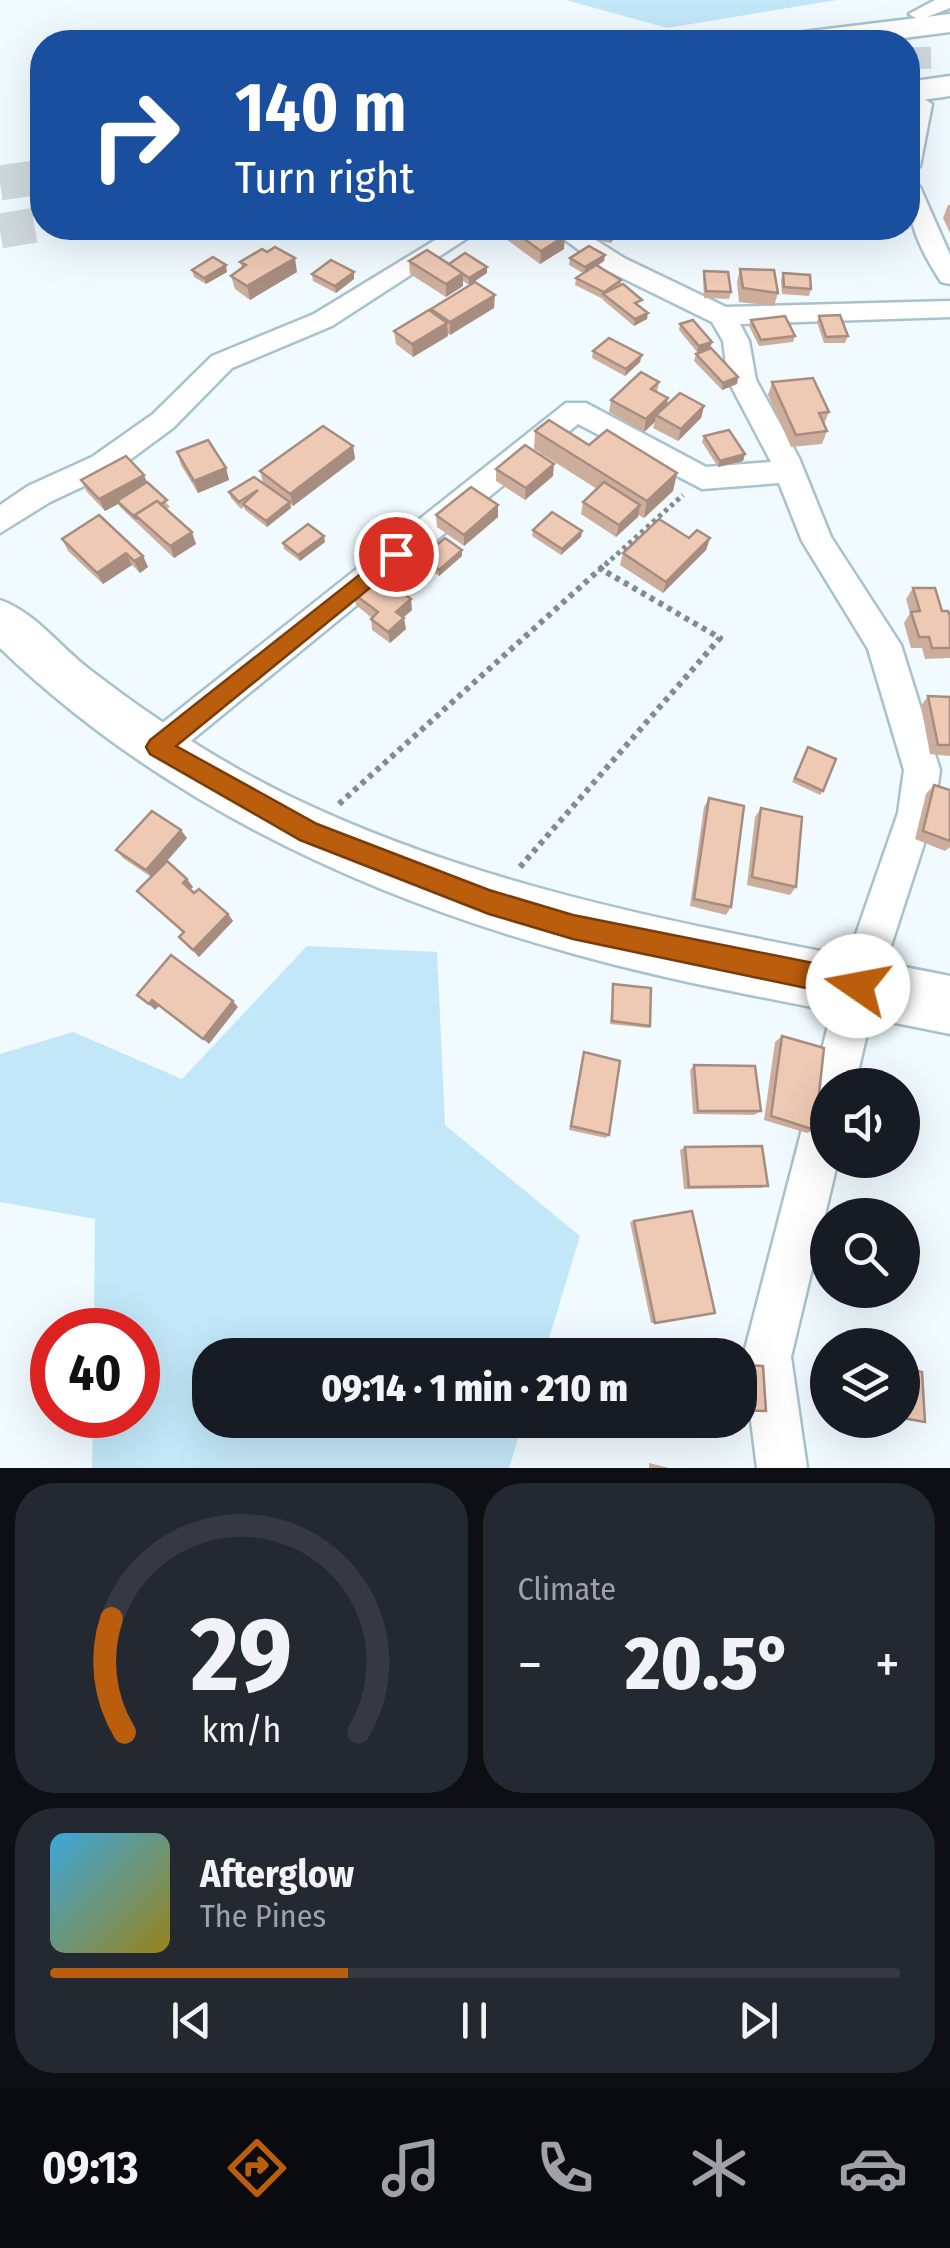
<!DOCTYPE html>
<meta charset="utf-8">
<style>
body{margin:0;font-family:"Fira Sans Condensed",sans-serif;background:#242831;color:#f1f3f6;height:100vh;display:flex;flex-direction:column;font-size:38px;white-space:nowrap}
*{box-sizing:border-box;margin:0}
p{font-size:32px;color:#9ea1a6}
.icon{flex:none;width:55px;height:55px;fill:none;stroke:currentColor;stroke-width:2;stroke-linecap:round;stroke-linejoin:round}
.map{position:relative;height:1468px;overflow:hidden}
.panel{display:flex;flex-direction:column;gap:15px;padding:15px;background:#0d0f14;flex:1}
.panel>*{flex:none}
.guide{position:absolute;left:30px;top:30px;width:890px;height:210px;border-radius:40px;box-shadow:0 10px 40px #0002;background:#1a4fa0;color:#fff;overflow:hidden}
.buttons{position:absolute;left:810px;top:1068px;display:grid;gap:20px}
.buttons a{display:grid;place-items:center;width:110px;height:110px;border-radius:50%;background:#171b24;box-shadow:0 10px 40px #0002;font-size:50px}
.speed{position:absolute;left:30px;top:1308px;display:flex;gap:20px;font-size:50px;font-weight:700;text-align:center}
.speed>*{display:grid;place-content:center;width:130px;height:130px;border-radius:50%;background:#171b24;box-shadow:0 10px 40px #0002;line-height:1}
.speed .limit{border:15px solid #d22;background:#fff;color:#111}
.pin{position:absolute;display:grid;place-items:center;width:85px;height:85px;color:#fff;margin:-42px;border:5px solid #fff;border-radius:50%;box-shadow:0 2px 10px #0007}
.me{position:absolute;width:110px;margin:-55px;rotate:282deg;stroke-linejoin:round;filter:drop-shadow(0 0 8px #0008)}
.turn{display:flex;align-items:center;gap:35px;height:210px;padding:0 40px;font-size:45px}
.turn .icon{width:130px;height:130px;stroke-width:2.5}
.turn b{display:block;font-size:70px;line-height:85px}
.big{font-size:75px;font-weight:800;line-height:1.1}
.panel .widget{flex:1;display:flex;flex-direction:column;justify-content:center;gap:15px;min-width:0;padding:0 35px;border-radius:40px;background:#242831}
.panel .dial{align-items:center;gap:0}
.dial svg{height:260px;overflow:visible;fill:none;stroke:#363941;stroke-width:7;stroke-linecap:round;text-anchor:middle}
.dial text{fill:#f1f3f6;stroke:none}
.song{display:flex;align-items:center;gap:30px}
.cover{width:120px;height:120px;border-radius:15px;background:linear-gradient(135deg,hsl(200 70% 55%),hsl(50 70% 35%))}
.played{height:10px;border-radius:5px;background:linear-gradient(90deg,#ba5d0d 35%,#363941 35%)}
.keys{display:flex;justify-content:space-around;direction:ltr}
.heat{display:flex;justify-content:space-between;align-items:center;font-size:55px;direction:ltr}
.panel .tiles{flex:1;display:grid;gap:15px;grid-template-columns:1fr 1fr}
.widget:last-child{grid-column:span 2}
.trip{position:absolute;left:192px;top:1338px;width:565px;height:100px;border-radius:40px;background:#171b24;box-shadow:0 10px 40px #0002;font-weight:800;line-height:100px;text-align:center}
.tab-bar{display:flex;height:160px;justify-content:space-around;align-items:center;background:#090b0e;color:#9ea1a6}
.tab-bar .icon{width:70px;height:70px}
.tab-bar .current{color:#ba5d0d}
.tab-bar b{font-size:45px;color:#f1f3f6}
.map>svg:first-child{display:block}
</style>
<div class="map">
<svg width="950" height="1468" viewBox="0 0 950 1468">
<rect width="100%" height="100%" fill="#f0faff"/>
<g fill="#c2e7f8">
<polygon points="566,0 837,0 667,28"/>
<polygon points="307,946 437,952 445,1125 580,1236 544,1355 210,1355 210,1420 524,1420 509,1468 92,1468 93,1415 138,1415 138,1330 94,1330 95,1219 0,1202 0,1054 73,1032 182,1079"/>
</g>
<g fill="none" stroke-linecap="round" stroke-linejoin="round">
<polyline stroke="#cfd8dd" stroke-width="22" stroke-dasharray="22 11" stroke-linecap="butt" points="919,14 921,104"/>
<g stroke="#cfd8dd" stroke-width="35" stroke-dasharray="35 18" stroke-linecap="butt">
<polyline points="0,183 42,177"/>
<polyline points="0,231 42,224"/>
</g>
<g stroke="#a8c2cd" stroke-width="5">
<g id="street">
<polygon points="935,0 950,0 950,8 919,20 909,14"/>
<polygon points="921,97 932,104 920,166 908,173 908,116 913,99"/>
<path d="M908,180l12,7 30,68v29l-9,-2c-22,-34 -35,-62 -33,-102z"/>
<polygon points="455,228 483,228 332,326 232,368 173,428 112,473 50,502 0,533 0,505 28,486 92,457 153,414 212,356 314,314"/>
<polygon points="549,228 577,228 624,258 726,307 950,301 950,317 740,324 749,341 756,380 799,458 831,537 901,645 940,770 934,813 878,986 855,1085 828,1085 828,1160 838,1160 791,1357 807,1468 757,1468 743,1357 807,1110 816,1093 813,1085 838,986 898,813 904,770 868,649 802,541 779,483 702,489 578,424 170,758 158,762 146,758 140,747 146,736 566,403 586,403 706,467 771,462 728,380 723,341 712,322 606,270"/>
</g>
</g>
<g stroke="#a8c2cd" stroke-width="5">
<path id="secondary" d="M0,600c35,12 60,47 89,69 62,48 127,91 198,126 210,102 436,136 663,181v58c-126,-26 -255,-46 -379,-81 -211,-58 -413,-153 -571,-305z"/>
</g>
<g stroke="#a8c2cd" stroke-width="5">
<g id="highway">
<polygon points="950,14 950,32 873,42 787,42 792,35 803,32"/>
<polygon points="950,76 950,96 908,102 908,82"/>
</g>
</g>
<polyline stroke="#838d91" stroke-width="5" stroke-dasharray="4 4" stroke-linecap="butt" points="605,565 683,495"/>
<g stroke="#838d91" stroke-width="6" stroke-dasharray="5 5" stroke-linecap="butt">
<polyline points="339,804 608,562"/>
<polyline points="520,867 720,638 599,568"/>
</g>
<use href="#street" fill="#fff" fill-rule="evenodd"/>
<use href="#secondary" fill="#fff" fill-rule="evenodd"/>
<use href="#highway" fill="#fff" fill-rule="evenodd"/>
</g>
<g fill="#cdae9c">
<polygon points="948,205 950,205 950,233 943,218"/>
<polygon points="495,228 550,228 564,249 540,264 495,231"/>
<polygon points="575,228 620,228 611,243 591,239 592,234 575,230"/>
<polygon points="570,258 604,261 597,266 621,280 621,285 640,307 647,319 634,326 603,300 603,299 575,285 576,278 583,273 569,265"/>
<polygon points="409,261 449,264 487,273 469,285 463,281 463,286 446,297 410,274"/>
<polygon points="240,262 297,272 250,300 235,289 231,276 242,268"/>
<polygon points="740,269 778,293 774,306 739,302 737,282"/>
<polygon points="192,270 227,272 206,284 194,277"/>
<polygon points="704,271 731,292 729,299 704,298 703,278"/>
<polygon points="354,272 354,279 336,293 313,281 312,274"/>
<polygon points="783,273 811,289 809,296 782,294 781,280"/>
<polygon points="494,308 450,335 447,333 448,336 413,357 396,344 394,331 431,311 431,309"/>
<polygon points="819,316 848,336 845,343 824,343 817,322"/>
<polygon points="751,320 795,336 793,342 759,346 749,326"/>
<polygon points="680,324 712,342 710,348 697,352 679,330"/>
<polygon points="593,351 640,362 625,376 592,358"/>
<polygon points="696,354 738,377 737,384 722,390 694,361"/>
<polygon points="659,382 657,392 667,405 704,406 701,418 678,441 653,428 655,422 644,432 609,412 611,400"/>
<polygon points="772,382 829,412 824,424 827,431 822,444 791,447 768,395"/>
<polygon points="535,431 589,445 677,473 673,491 644,518 638,515 616,537 581,514 583,502 597,489 534,449"/>
<polygon points="704,436 745,454 743,461 718,467 702,442"/>
<polygon points="353,446 355,459 293,506 290,504 291,508 267,527 245,510 244,507 241,509 231,498 229,492 263,483 260,471"/>
<polygon points="177,452 226,468 229,480 198,493 181,465"/>
<polygon points="496,469 553,476 525,500 496,481"/>
<polygon points="81,480 147,482 170,507 166,509 196,544 174,558 120,507 118,504 105,511 87,492"/>
<polygon points="436,515 498,517 464,546 437,527"/>
<polygon points="533,530 582,531 581,537 561,555 532,536"/>
<polygon points="689,538 710,538 706,550 663,593 620,565 623,553"/>
<polygon points="62,539 143,556 148,567 140,573 132,565 103,584 68,551"/>
<polygon points="325,542 300,561 284,549 283,543"/>
<polygon points="417,554 462,556 439,576 417,560"/>
<polygon points="913,588 950,616 950,658 925,659 922,648 911,648 904,623 910,613 906,599"/>
<polygon points="354,594 412,610 403,617 406,629 390,643 372,630 371,619 372,618 356,605"/>
<polygon points="928,696 950,697 950,756 930,754 921,706"/>
<polygon points="808,747 823,791 820,795 792,782"/>
<polygon points="934,785 950,841 950,847 945,851 915,839 926,794"/>
<polygon points="709,798 731,907 726,915 690,906 704,807"/>
<polygon points="761,808 796,887 790,895 747,885 755,817"/>
<polygon points="187,838 167,861 193,887 190,889 228,914 233,921 199,957 179,937 183,933 137,891 151,877 123,858 116,850"/>
<polygon points="613,984 650,1026 649,1028 610,1024"/>
<polygon points="782,1036 815,1130 807,1133 764,1120 775,1042"/>
<polygon points="584,1052 609,1135 606,1138 569,1130 582,1057"/>
<polygon points="694,1065 761,1111 754,1115 693,1114 690,1070"/>
<polygon points="685,1147 768,1186 761,1188 684,1189 680,1150"/>
<polygon points="634,1221 655,1323 651,1323 630,1222"/>
<polygon points="649,1463 669,1468 649,1468"/>
</g>
<g fill="#a78d7f">
<polygon points="614,228 620,228 611,243 613,230"/>
<polygon points="565,236 564,249 540,264 541,251"/>
<polygon points="605,255 604,261 585,274 585,267"/>
<polygon points="295,258 297,272 250,300 247,286"/>
<polygon points="226,265 227,272 206,284 204,278"/>
<polygon points="487,267 487,273 469,285 469,278"/>
<polygon points="354,272 354,279 336,293 335,286"/>
<polygon points="463,273 463,286 446,297 446,284"/>
<polygon points="495,295 494,308 450,335 450,322"/>
<polygon points="648,313 647,319 634,326 635,319"/>
<polygon points="447,323 448,336 413,357 412,344"/>
<polygon points="712,342 710,348 697,352 699,346"/>
<polygon points="642,355 640,362 625,376 626,369"/>
<polygon points="738,377 737,384 722,390 723,383"/>
<polygon points="668,398 666,411 656,415 655,422 644,432 646,419"/>
<polygon points="704,406 701,418 678,441 681,429"/>
<polygon points="353,446 355,459 293,506 290,494"/>
<polygon points="745,454 743,461 718,467 720,461"/>
<polygon points="554,464 553,476 525,500 526,488"/>
<polygon points="226,468 229,480 198,493 194,481"/>
<polygon points="677,473 673,491 644,518 647,501"/>
<polygon points="144,475 149,487 117,501 118,504 105,511 99,499"/>
<polygon points="290,502 291,508 267,527 266,521"/>
<polygon points="498,505 498,517 464,546 464,535"/>
<polygon points="640,505 638,517 616,537 619,525"/>
<polygon points="582,531 581,537 561,555 562,549"/>
<polygon points="192,532 196,544 174,558 170,546"/>
<polygon points="324,536 325,542 300,561 298,555"/>
<polygon points="710,538 706,550 663,593 666,582"/>
<polygon points="462,550 462,556 439,576 439,570"/>
<polygon points="126,553 132,565 103,584 97,573"/>
<polygon points="143,556 148,567 140,573 134,561"/>
<polygon points="411,599 412,610 397,623 396,612"/>
<polygon points="404,618 406,629 390,643 388,632"/>
<polygon points="181,830 187,838 152,878 146,870"/>
<polygon points="187,879 193,887 189,891 183,883"/>
<polygon points="228,914 233,921 199,957 193,950"/>
<polygon points="152,1000 159,1006 155,1010 149,1004"/>
<polygon points="233,1001 238,1007 209,1044 203,1039"/>
</g>
<g fill="#eecab5" stroke="#a78d7f" stroke-width="2.5">
<polygon points="509,228 550,228 565,236 541,251"/>
<polygon points="589,246 605,255 585,267 570,258"/>
<polygon points="275,247 295,258 247,286 231,276 246,265 240,262 262,249 267,252"/>
<polygon points="427,250 463,273 446,284 409,261"/>
<polygon points="465,253 487,267 469,278 449,264"/>
<polygon points="213,257 226,265 204,278 192,270"/>
<polygon points="331,260 354,272 335,286 312,274"/>
<polygon points="596,265 621,280 604,292 576,278"/>
<polygon points="740,269 774,270 778,293 743,288"/>
<polygon points="704,271 728,272 731,292 706,291"/>
<polygon points="783,273 810,275 811,289 784,287"/>
<polygon points="475,282 495,295 450,322 431,309"/>
<polygon points="623,284 642,300 635,303 648,313 635,319 603,294"/>
<polygon points="429,310 447,323 412,344 394,331"/>
<polygon points="840,315 848,336 826,337 819,316"/>
<polygon points="785,316 795,336 761,340 751,320"/>
<polygon points="693,320 712,342 699,346 680,324"/>
<polygon points="609,338 642,355 626,369 593,351"/>
<polygon points="711,348 738,377 723,383 696,354"/>
<polygon points="641,372 659,382 651,389 668,398 646,419 611,400"/>
<polygon points="813,378 829,412 819,413 827,431 796,435 772,382"/>
<polygon points="680,393 704,406 681,429 656,415"/>
<polygon points="549,420 589,445 607,430 677,473 647,501 535,431"/>
<polygon points="323,426 353,446 290,494 260,471"/>
<polygon points="729,430 745,454 720,461 704,436"/>
<polygon points="208,440 226,468 194,481 177,452"/>
<polygon points="525,445 554,464 526,488 496,469"/>
<polygon points="126,456 144,475 99,499 81,480"/>
<polygon points="254,477 290,502 266,521 243,504 258,490 239,502 229,492"/>
<polygon points="147,482 167,500 161,504 157,501 135,515 137,519 117,501"/>
<polygon points="604,482 640,505 619,525 583,502"/>
<polygon points="471,487 498,505 464,535 436,515"/>
<polygon points="157,501 192,532 170,546 135,515"/>
<polygon points="552,512 582,531 562,549 533,530"/>
<polygon points="99,515 143,556 134,561 126,553 97,573 62,539"/>
<polygon points="659,519 689,538 697,530 710,538 666,582 623,553"/>
<polygon points="308,524 324,536 298,555 283,543"/>
<polygon points="445,538 462,550 439,570 417,554 434,541 438,544"/>
<polygon points="378,575 411,599 396,612 404,618 388,632 371,619 378,612 354,594"/>
<polygon points="913,588 935,588 942,611 948,611 950,616 950,648 932,648 929,637 919,637 911,612 920,611"/>
<polygon points="928,696 950,697 950,745 938,745"/>
<polygon points="808,747 836,759 823,791 795,778"/>
<polygon points="934,785 950,790 950,841 923,831"/>
<polygon points="709,798 744,806 731,907 694,899"/>
<polygon points="761,808 802,817 796,887 752,877"/>
<polygon points="152,811 181,830 146,870 116,850"/>
<polygon points="167,861 187,879 183,883 194,893 199,889 228,914 193,950 179,937 184,932 137,891"/>
<polygon points="171,955 233,1001 203,1039 152,1000 149,1004 137,995"/>
<polygon points="613,984 651,988 650,1026 612,1021"/>
<polygon points="782,1036 824,1048 815,1130 771,1116"/>
<polygon points="584,1052 620,1061 609,1135 571,1126"/>
<polygon points="694,1065 755,1066 761,1111 698,1111"/>
<polygon points="762,1146 768,1186 689,1187 685,1147"/>
<polygon points="692,1211 715,1313 655,1323 634,1221"/>
<polygon points="740,1365 763,1366 766,1411 740,1410"/>
<polygon points="902,1368 922,1372 925,1422 902,1418"/>
</g>
<polygon fill="#ba5d0d" stroke="#793c08" stroke-width="2.5" points="396,546 407,554 404,560 176,746 317,824 489,890 573,915 858,972 868,976 871,986 868,995 858,999 573,939 489,914 300,840 150,754 146,747 150,740"/>
</svg>
<div class="buttons">
<a><svg class="icon" aria-label="sound" viewBox="0 0 24 24"><path d="M4 9h4l5-4v14l-5-4H4zM17 9q2 3 0 6"/></svg></a>
<a><svg class="icon" aria-label="search" viewBox="0 0 24 24"><circle cx="10" cy="10" r="6"/><path d="M15 15l6 6"/></svg></a>
<a><svg class="icon" aria-label="layers" viewBox="0 0 24 24"><path d="M12 4l9 5-9 5-9-5zM3 14l9 5 9-5"/></svg></a>
</div>
<div class="speed"><div class="limit">40</div></div>
<div class="pin" style="left:396px;top:554px;background:#d93025"><svg class="icon" aria-label="arrive" viewBox="0 0 24 24"><path d="M6 21V4h12l-3 4 3 4H6"/></svg></div>
<svg class="me" style="left:858px;top:986px" viewBox="-20 -20 40 40"><circle r="19" fill="#fff"/><path d="M0-13L10 11 0 6-10 11z" fill="#ba5d0d"/></svg>
<div class="trip">09:14 · 1 min · 210 m</div>
<div class="guide">
<div class="turn"><svg class="icon" aria-label="right" viewBox="0 0 24 24"><path d="M7 20v-9h11M14 6l5 5-5 5"/></svg><div><b>140 m</b>Turn right</div></div>
</div>
</div>
<section class="panel">
<div class="tiles">
<div class="widget dial"><svg viewBox="0 0 100 80">
<path d="M14 69A42 42 0 1 1 86 69"/>
<path d="M14 69A42 42 0 0 1 10 34" stroke="#ba5d0d"/>
<text x="50" y="56" font-size="32" font-weight="700">29</text>
<text x="50" y="72" font-size="11">km/h</text>
</svg></div>
<div class="widget"><p>Climate</p>
<div class="heat"><a>−</a><b class="big">20.5°</b><a>+</a></div>
</div>
<div class="widget">
<div class="song"><i class="cover"></i><div><b>Afterglow</b><p>The Pines</p></div></div>
<div class="played"></div>
<div class="keys"><svg class="icon" aria-label="previous" viewBox="0 0 24 24"><path d="M18 5L8 12l10 7zM5 5v14"/></svg><svg class="icon" aria-label="pause" viewBox="0 0 24 24"><path d="M8 5v14M16 5v14"/></svg><svg class="icon" aria-label="next" viewBox="0 0 24 24"><path d="M6 5l10 7-10 7zM19 5v14"/></svg></div>
</div>
</div>
</section>
<nav class="tab-bar">
<b>09:13</b>
<svg class="icon current" aria-label="directions" viewBox="0 0 24 24"><path d="M12 3l9 9-9 9-9-9zM9 14v-3h6M13 9l2 2-2 2"/></svg>
<svg class="icon" aria-label="music" viewBox="0 0 24 24"><path d="M9 18V5l10-2v13"/><circle cx="6" cy="18" r="3"/><circle cx="16" cy="16" r="3"/></svg>
<svg class="icon" aria-label="phone" viewBox="0 0 24 24"><path d="M5 4h4l2 5-3 2q2 4 5 5l2-3 5 2v4C11 20 4 13 5 4z"/></svg>
<svg class="icon" aria-label="climate" viewBox="0 0 24 24"><path d="M12 3v18M4 7l16 10M4 17L20 7"/></svg>
<svg class="icon" aria-label="car" viewBox="0 0 24 24"><path d="M5 17H2v-5l4-1 3-4h7l3 4 3 1v5h-3M9 17h6M6 11h13"/><circle cx="7" cy="17" r="2"/><circle cx="17" cy="17" r="2"/></svg>
</nav>
